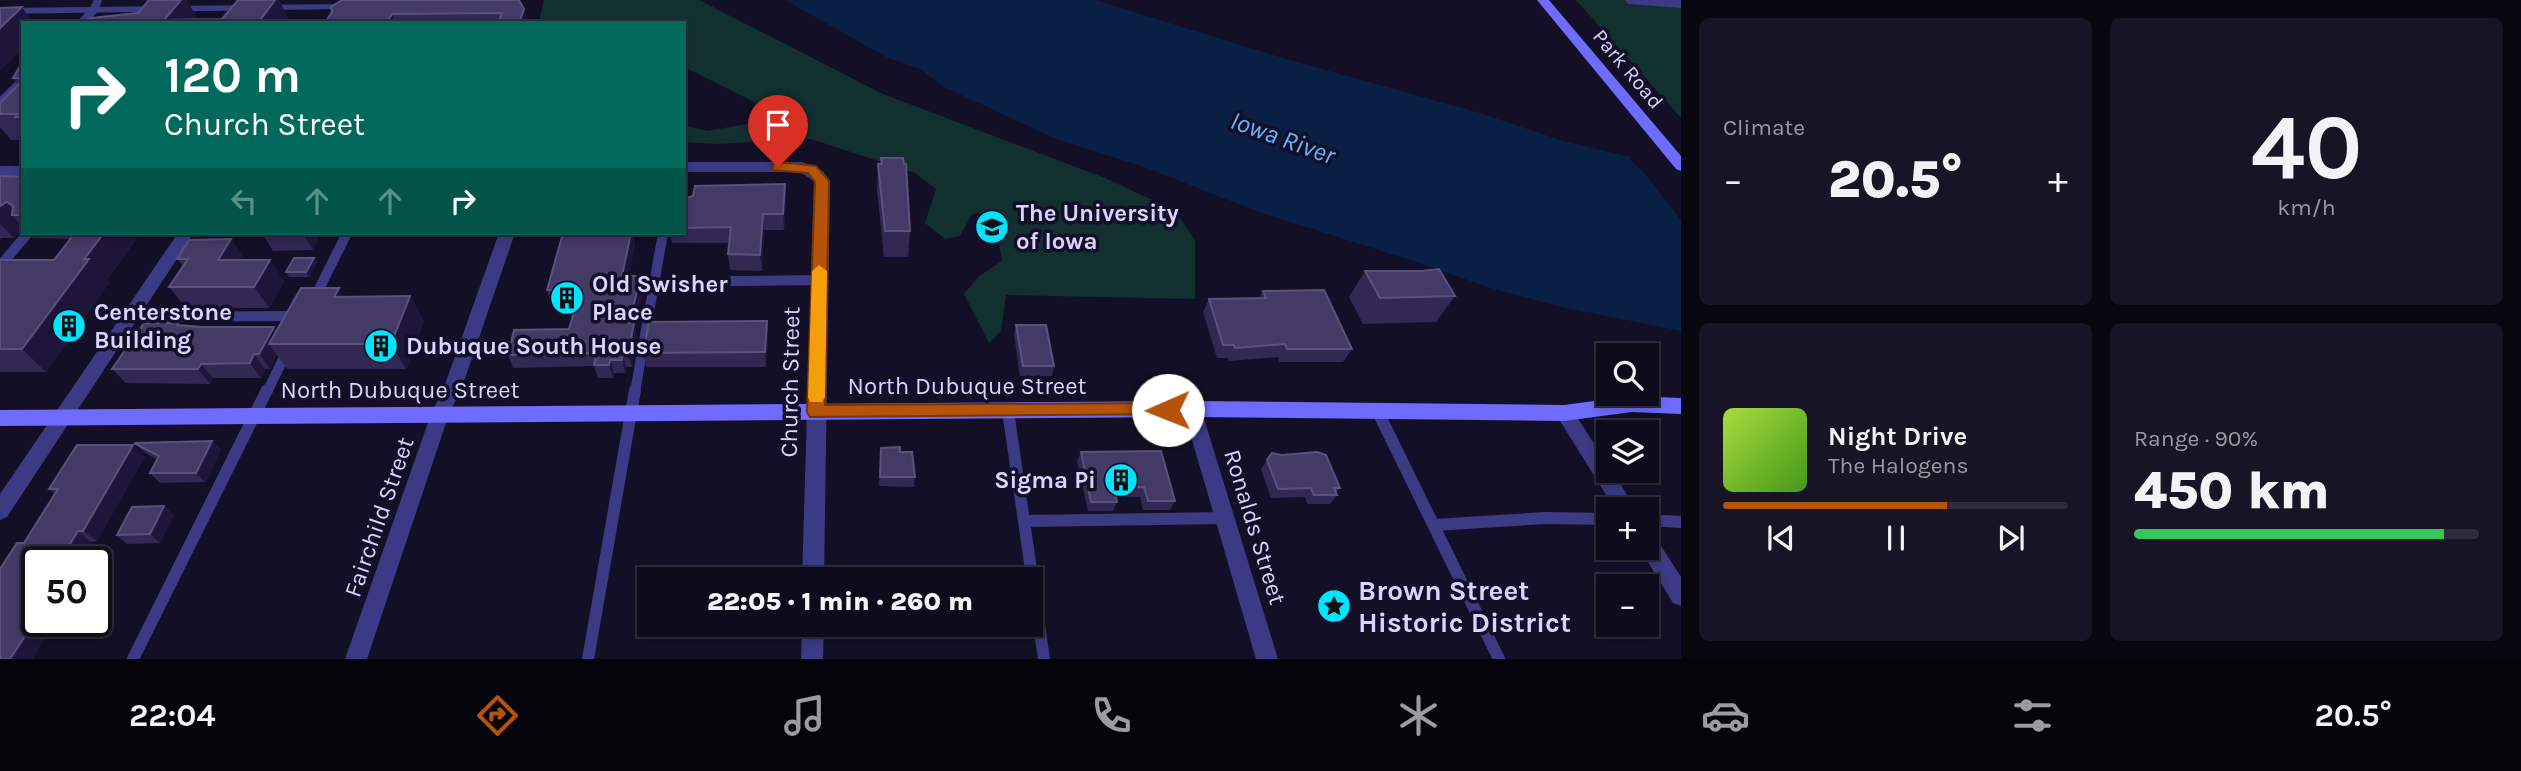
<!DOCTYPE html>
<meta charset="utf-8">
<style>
body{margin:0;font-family:Karla,sans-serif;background:#171425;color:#f1f3f6;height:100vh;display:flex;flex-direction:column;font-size:26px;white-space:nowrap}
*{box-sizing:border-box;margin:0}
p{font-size:23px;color:#9b9ba3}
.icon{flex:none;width:38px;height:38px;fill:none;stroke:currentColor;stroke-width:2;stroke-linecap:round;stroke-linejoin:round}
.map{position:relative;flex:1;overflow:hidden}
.drawer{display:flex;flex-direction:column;gap:18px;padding:18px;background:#08060f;width:840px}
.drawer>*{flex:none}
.hud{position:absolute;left:21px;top:21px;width:665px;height:214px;border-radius:0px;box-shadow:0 4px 10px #0003,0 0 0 2px #2e2b3b;background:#00695c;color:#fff;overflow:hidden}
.controls{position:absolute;left:1596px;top:343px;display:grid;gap:14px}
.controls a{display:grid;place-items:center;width:63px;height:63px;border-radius:0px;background:#0e0b1c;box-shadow:0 4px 10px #0003,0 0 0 2px #2e2b3b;font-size:35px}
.speed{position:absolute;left:21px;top:546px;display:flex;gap:14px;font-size:35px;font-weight:700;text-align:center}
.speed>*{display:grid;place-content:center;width:91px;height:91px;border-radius:50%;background:#0e0b1c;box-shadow:0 4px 10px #0003,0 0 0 2px #2e2b3b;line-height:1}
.speed .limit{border:4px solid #111;border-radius:10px;background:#fff;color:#111}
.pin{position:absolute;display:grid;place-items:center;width:60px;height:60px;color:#fff;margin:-72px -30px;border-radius:50% 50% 50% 0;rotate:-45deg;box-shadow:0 0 7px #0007}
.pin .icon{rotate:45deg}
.me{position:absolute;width:77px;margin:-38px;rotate:269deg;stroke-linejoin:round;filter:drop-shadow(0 0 5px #0008)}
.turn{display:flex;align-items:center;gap:24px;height:147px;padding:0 28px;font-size:32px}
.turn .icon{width:91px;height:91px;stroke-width:2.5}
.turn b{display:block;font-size:49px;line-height:60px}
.lanes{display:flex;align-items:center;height:66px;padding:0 28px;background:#0003;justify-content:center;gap:35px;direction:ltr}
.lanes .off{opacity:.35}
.big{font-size:52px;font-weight:800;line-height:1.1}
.drawer .widget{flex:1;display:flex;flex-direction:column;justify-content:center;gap:10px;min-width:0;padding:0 24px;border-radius:10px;background:#171425}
.drawer .dial{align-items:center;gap:0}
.dial b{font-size:91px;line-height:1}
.song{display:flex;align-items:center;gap:21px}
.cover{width:84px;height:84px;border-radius:10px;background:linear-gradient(135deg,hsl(80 70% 55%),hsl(100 70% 35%))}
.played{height:7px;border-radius:4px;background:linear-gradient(90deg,#b45309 65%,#2e2b3b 65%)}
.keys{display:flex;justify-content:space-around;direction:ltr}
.heat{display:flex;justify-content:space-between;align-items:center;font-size:38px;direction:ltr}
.charge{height:10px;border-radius:5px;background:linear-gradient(90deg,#34c759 90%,#2e2b3b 0)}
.drawer .tiles{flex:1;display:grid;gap:18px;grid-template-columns:repeat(2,1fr)}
.trip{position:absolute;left:637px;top:567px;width:406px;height:70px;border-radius:0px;background:#0e0b1c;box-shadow:0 4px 10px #0003,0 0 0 2px #2e2b3b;font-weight:800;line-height:70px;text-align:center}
.tab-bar{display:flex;height:112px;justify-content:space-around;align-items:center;background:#06040b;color:#9b9ba3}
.tab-bar .icon{width:49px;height:49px}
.tab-bar .active{color:#b45309}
.tab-bar b{font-size:32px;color:#f1f3f6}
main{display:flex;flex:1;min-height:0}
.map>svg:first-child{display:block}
</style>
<main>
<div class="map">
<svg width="1681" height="659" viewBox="0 0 1681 659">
<rect width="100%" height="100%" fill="#130f26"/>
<g fill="#12302f">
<polygon points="544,0 699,0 883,94 1105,178 1174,210 1195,240 1195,299 1006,295 1001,331 989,343 964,294 979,276 1002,261 993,211 972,214 960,236 945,239 925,223 936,189 915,173 811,139 717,144 684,142 684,125 707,131 764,121 762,106 684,67 684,23 539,23"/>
<polygon points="1576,0 1681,0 1681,118"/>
</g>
<polygon fill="#0a1f44" points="785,0 1095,0 1286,59 1480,113 1563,141 1626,156 1681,163 1681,331 1557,306 1487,287 1423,264 1256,211 1147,168 1054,138 946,88 920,69 888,58"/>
<polygon fill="#130f26" points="1630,153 1681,160 1681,220 1645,174 1631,161"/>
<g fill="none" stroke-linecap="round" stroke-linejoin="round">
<g stroke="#3d3a85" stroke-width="8">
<polyline points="1630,0 1681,4"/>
<polyline points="81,23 93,11 98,0"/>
<polyline points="0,102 23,80"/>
</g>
<g stroke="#3d3a85" stroke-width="10">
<polyline points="0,266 28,233"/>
<polyline points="732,281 819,280"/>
<polyline points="314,299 347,233"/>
<polyline points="130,317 298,316"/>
<polyline points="267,392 287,351"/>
<polyline points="635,392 663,233"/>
</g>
<g stroke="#3d3a85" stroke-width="12">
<polyline points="1008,411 1044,659"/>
<polyline points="1378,412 1499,659"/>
<polyline points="1647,520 1681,522"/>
<polyline points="1024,521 1225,518"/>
<polyline points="1434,525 1545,518 1608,519"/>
<polyline points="133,659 267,390"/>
<polyline points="588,659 635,390"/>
</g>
<polygon fill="#3d3a85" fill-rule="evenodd" points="341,4 346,7 345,9 0,14 0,8"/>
<g fill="#3d3a85" fill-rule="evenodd">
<polygon points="178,233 194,233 7,517 0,520 0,494"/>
<polygon points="499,233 515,233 461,390 449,414 367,659 345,659 431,414 443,390"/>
<polygon points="1192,401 1199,404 1201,409 1278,659 1256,659 1183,409 1185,404"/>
<polygon points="1564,405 1571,408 1608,465 1608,471 1612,471 1636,509 1615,509 1555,413 1557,408"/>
<polygon points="1647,532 1654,535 1681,577 1681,606 1673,603 1640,549 1647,548"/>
</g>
<g fill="#3d3a85" fill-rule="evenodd">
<polygon points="684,162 802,162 823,171 830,181 824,579 802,579 814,181 800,172 684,172"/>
<rect x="0" y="166" width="23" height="10"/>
<polygon points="802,625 824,625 823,659 801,659"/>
</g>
<g fill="#6f6bff" fill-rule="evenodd">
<polygon points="1537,0 1549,0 1681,156 1681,171 1676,169"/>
<polygon points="1632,396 1681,398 1681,414 1632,412 1564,421 1192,417 0,426 0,410 1192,401 1564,405"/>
</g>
</g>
<g fill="#312854">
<polygon points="342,0 524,9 527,20 530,20 531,23 325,23"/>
<polygon points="23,61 23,140 11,140 0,127 0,103 18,85 13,78"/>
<polygon points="881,158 910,231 908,257 884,257 877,190 878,164 881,164"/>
<polygon points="0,176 23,177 23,228 14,238 1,238 0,240"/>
<polygon points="785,184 786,200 784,230 764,230 762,271 730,270 728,254 729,243 672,243 670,233 684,233 684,199"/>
<polygon points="28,233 154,233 153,235 139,235 107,280 109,283 46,372 0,372 0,260 54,260 70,239 33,238"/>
<polygon points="262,233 321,233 313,250 273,251"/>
<polygon points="632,233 635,245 628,276 644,289 635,327 637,336 632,367 626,367 625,373 614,373 613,378 598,378 594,366 513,368 508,355 569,329 575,308 557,308 556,303 551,303 547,290"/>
<polygon points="231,239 245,260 270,260 284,282 269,308 186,308 169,287 183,266 177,259"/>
<polygon points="314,258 317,263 309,277 289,277 286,272"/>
<polygon points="1365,271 1422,271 1455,296 1436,322 1363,324 1349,297"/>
<polygon points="1263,291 1352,349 1343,362 1279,362 1278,357 1229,361 1228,358 1217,358 1203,312 1209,299 1259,298"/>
<polygon points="343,296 424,321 406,369 287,369 277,355 270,369 265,369 261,378 213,378 210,384 126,383 112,369 180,325 202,327 274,327 276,330"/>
<polygon points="767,321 768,336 766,367 647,367 643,353"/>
<polygon points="1016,325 1054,366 1052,376 1020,376 1014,335"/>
<polygon points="212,441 221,450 205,482 160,483 150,473 157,460 144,452 134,443"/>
<polygon points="881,448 900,452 915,477 914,487 879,486"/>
<polygon points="1081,452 1175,501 1170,510 1143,510 1140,497 1116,497 1117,502 1113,511 1088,511 1077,461"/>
<polygon points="145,456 97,541 91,542 79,562 37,562 37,621 55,621 32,659 24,543 55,494 49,489"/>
<polygon points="1267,460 1340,488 1336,493 1337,495 1330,504 1307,504 1305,497 1271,498 1261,469"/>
<polygon points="164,506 174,515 160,543 127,544 117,535"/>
</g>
<g fill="#1d163a">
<polygon points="181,0 187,0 199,21 164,20"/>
<polygon points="275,0 279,0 290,21 289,23 258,23"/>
<polygon points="22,7 33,23 23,23 23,49 0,71 0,28"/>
<polygon points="524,9 527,23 520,20"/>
<polygon points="392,14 396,23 388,23 387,22"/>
<polygon points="785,184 786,200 784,230 783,214"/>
<polygon points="7,202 19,215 12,215 23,227 14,238 0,224 0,206"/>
<polygon points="763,214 764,230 762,271 760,255"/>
<polygon points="104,233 137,233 139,235 107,280 109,283 46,372 22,349 84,259"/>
<polygon points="302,233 321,233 313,250"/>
<polygon points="631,233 635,245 625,289 622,276"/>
<polygon points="231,239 246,261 218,260"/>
<polygon points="314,258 317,263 309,277 306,272"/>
<polygon points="270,260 284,282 269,308 254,287"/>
<polygon points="641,276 644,289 635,327 637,336 632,367 628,354 629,323"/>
<polygon points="339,288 354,314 334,297"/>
<polygon points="410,296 424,321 406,369 391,344"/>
<polygon points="767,321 768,336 766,367 765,352"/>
<polygon points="274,327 284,341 269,344 277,355 270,369 259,354"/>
<polygon points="254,354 265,369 261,378 250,363"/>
<polygon points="623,354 626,367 625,373 622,360"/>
<polygon points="610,360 614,373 613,378 609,365"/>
<polygon points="201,364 213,378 210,384 198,369"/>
<polygon points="212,441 221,450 205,482 196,473"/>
<polygon points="133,445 145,456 97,541 83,531"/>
<polygon points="164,506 174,515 160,543 150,534"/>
<polygon points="78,531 91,542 79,562 59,562"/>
<polygon points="37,618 37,621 55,621 32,659 10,659"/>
</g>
<g fill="#433a66" stroke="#5a527e" stroke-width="2">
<polygon points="149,0 181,0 164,20 222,19 238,0 275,0 258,23 79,23 91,18 138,13"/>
<polygon points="342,0 519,0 524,9 520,20 530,20 529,23 498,23 502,13 392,14 387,22 325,23 332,12 331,7"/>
<polygon points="22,7 0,28 0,8"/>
<polygon points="23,61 23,78 13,78"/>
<polygon points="23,80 23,117 15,117 18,114 0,114 0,103"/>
<polygon points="881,158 903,158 904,164 906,164 910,231 885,231 878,164 882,164"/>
<polygon points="0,176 23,177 23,215 12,215 13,206 7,202 0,206"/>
<polygon points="785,184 783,214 763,214 760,255 728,254 731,227 684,228 684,199 693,196 695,186"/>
<polygon points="75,233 104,233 84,259 89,259 22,349 0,349 0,260 54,260"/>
<polygon points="563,233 631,233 622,276 641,276 629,323 634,323 628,354 623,354 622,360 610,360 609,365 594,365 597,353 508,355 514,330 569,329 579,295 553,295 555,290 547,290"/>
<polygon points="231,239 218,260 270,260 254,287 169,287 188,259 177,259 189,240"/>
<polygon points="294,258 314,258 306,272 286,272"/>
<polygon points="1439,269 1455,296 1380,298 1365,271 1422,271"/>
<polygon points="301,288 339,288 334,297 410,296 391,344 269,344"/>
<polygon points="1324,290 1352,349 1287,349 1285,344 1235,348 1234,345 1223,345 1209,299 1266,298 1263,291"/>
<polygon points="767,321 765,352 643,353 649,322"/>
<polygon points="144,323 178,323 177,325 202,327 274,327 259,354 254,354 250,363 201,364 198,369 112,369"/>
<polygon points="1016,325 1046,325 1054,366 1023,366"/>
<polygon points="212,441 196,473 150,473 159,456 134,443"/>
<polygon points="77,445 133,445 83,531 78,531 59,562 37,562 37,618 10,659 0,659 0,569 17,543 24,543 58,489 49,489"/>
<polygon points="900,447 900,452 912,452 915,477 880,477 881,448"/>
<polygon points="1161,451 1175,501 1148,501 1144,487 1114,488 1117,502 1091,502 1081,452"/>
<polygon points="1317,452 1326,455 1340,488 1334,488 1337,495 1314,495 1311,488 1278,489 1267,460 1272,453 1282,455"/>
<polygon points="164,506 150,534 117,535 132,507"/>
</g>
<polygon fill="#b45309" stroke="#753606" stroke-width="2" points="778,162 816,166 829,181 825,405 1168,403 1174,405 1177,410 1174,414 810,417 807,412 815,182 808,173 773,170 773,164"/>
<polygon fill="#f59e0b" points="819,265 827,271 825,397 822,402 810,402 808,397 812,271"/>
<defs>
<g id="university-disc" transform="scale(1.75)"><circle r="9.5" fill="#00e5ff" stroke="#130f26"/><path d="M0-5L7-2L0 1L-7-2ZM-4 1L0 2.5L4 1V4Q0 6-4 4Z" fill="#111"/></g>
<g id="building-disc" transform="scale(1.75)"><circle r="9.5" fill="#00e5ff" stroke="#130f26"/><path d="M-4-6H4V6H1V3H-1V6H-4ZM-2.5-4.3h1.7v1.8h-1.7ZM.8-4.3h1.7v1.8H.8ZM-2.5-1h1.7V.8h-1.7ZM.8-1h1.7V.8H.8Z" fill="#111"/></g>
<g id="sight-disc" transform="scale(1.75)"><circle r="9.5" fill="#00e5ff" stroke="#130f26"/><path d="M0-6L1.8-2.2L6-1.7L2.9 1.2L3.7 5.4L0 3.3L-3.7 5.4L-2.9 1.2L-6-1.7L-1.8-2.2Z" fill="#111"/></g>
</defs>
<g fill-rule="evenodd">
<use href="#university-disc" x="992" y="227"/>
<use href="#building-disc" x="567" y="298"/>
<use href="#building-disc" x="69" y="326"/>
<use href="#building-disc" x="381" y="346"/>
<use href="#building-disc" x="1121" y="480"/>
<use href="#sight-disc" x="1334" y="606"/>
</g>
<g text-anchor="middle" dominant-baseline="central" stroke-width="7" stroke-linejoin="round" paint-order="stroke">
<g font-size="21" fill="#d9d4ff" stroke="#130f26">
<text transform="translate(1628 69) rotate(50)">Park Road</text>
</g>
<g font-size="24" font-weight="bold" fill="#d9d4ff" stroke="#130f26" text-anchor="start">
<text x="1016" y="213">The University<tspan x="1016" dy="28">of Iowa</tspan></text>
<text x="592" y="284">Old Swisher<tspan x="592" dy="28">Place</tspan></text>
<text x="94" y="312">Centerstone<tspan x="94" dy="28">Building</tspan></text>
<text x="406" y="346">Dubuque South House</text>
<text x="1096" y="480" text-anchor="end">Sigma Pi</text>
</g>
<g font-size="24" fill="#d9d4ff" stroke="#130f26">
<text transform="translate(790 382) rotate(-89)">Church Street</text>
<text x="967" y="386">North Dubuque Street</text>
<text x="400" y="390">North Dubuque Street</text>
<text transform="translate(379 517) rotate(-71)">Fairchild Street</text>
<text transform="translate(1255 527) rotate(73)">Ronalds Street</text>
</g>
<g font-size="26" font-style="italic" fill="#62b6ff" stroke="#130f26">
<text transform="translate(1283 138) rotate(20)">Iowa River</text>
</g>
<g font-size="28" font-weight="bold" fill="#d9d4ff" stroke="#130f26" text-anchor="start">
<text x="1358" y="590">Brown Street<tspan x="1358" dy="32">Historic District</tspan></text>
</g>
</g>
</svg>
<div class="controls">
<a><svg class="icon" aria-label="search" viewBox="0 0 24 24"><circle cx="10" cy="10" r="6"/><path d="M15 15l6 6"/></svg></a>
<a><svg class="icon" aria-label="layers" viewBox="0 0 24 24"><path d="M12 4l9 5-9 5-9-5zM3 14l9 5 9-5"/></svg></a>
<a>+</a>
<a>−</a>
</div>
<div class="speed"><div class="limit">50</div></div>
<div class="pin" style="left:778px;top:167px;background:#d93025"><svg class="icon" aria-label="arrive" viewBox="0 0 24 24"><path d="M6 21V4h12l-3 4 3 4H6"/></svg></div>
<svg class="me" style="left:1168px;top:410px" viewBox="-20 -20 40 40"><circle r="19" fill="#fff"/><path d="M0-13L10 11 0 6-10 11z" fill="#b45309"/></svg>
<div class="trip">22:05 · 1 min · 260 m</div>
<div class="hud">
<div class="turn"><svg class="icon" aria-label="right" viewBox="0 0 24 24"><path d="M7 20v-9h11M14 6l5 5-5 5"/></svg><div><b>120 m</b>Church Street</div></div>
<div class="lanes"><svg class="icon off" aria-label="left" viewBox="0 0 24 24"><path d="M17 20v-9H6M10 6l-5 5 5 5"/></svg><svg class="icon off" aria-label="ahead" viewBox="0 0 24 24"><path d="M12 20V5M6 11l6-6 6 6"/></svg><svg class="icon off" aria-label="ahead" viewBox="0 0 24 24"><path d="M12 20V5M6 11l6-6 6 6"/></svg><svg class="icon" aria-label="right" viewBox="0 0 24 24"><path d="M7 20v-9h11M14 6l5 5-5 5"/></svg></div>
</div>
</div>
<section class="drawer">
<div class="tiles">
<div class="widget"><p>Climate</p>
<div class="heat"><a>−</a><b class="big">20.5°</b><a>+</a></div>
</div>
<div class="widget dial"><b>40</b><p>km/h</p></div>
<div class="widget">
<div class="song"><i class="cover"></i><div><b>Night Drive</b><p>The Halogens</p></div></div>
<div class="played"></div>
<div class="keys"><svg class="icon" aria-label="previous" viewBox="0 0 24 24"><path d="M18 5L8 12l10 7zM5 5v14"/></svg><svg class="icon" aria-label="pause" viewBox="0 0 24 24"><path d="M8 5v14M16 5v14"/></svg><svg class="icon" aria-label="next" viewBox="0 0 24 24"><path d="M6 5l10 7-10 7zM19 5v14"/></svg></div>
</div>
<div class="widget"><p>Range · 90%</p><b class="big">450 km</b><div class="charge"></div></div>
</div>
</section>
</main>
<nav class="tab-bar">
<b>22:04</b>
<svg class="icon active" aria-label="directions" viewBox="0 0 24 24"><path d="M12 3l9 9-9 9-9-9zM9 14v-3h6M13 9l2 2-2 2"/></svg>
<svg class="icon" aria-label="music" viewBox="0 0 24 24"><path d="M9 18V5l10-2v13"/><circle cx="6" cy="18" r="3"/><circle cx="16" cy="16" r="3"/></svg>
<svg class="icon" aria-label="phone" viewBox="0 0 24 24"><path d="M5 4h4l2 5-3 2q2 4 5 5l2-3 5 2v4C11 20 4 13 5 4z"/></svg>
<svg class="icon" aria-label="climate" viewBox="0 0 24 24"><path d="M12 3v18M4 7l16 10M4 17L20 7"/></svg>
<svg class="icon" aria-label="car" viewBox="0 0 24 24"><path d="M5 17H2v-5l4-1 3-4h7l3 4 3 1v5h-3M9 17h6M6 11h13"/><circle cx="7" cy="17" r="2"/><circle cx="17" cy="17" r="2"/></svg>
<svg class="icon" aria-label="filters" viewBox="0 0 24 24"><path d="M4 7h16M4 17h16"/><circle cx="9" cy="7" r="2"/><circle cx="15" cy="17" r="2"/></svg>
<b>20.5°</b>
</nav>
